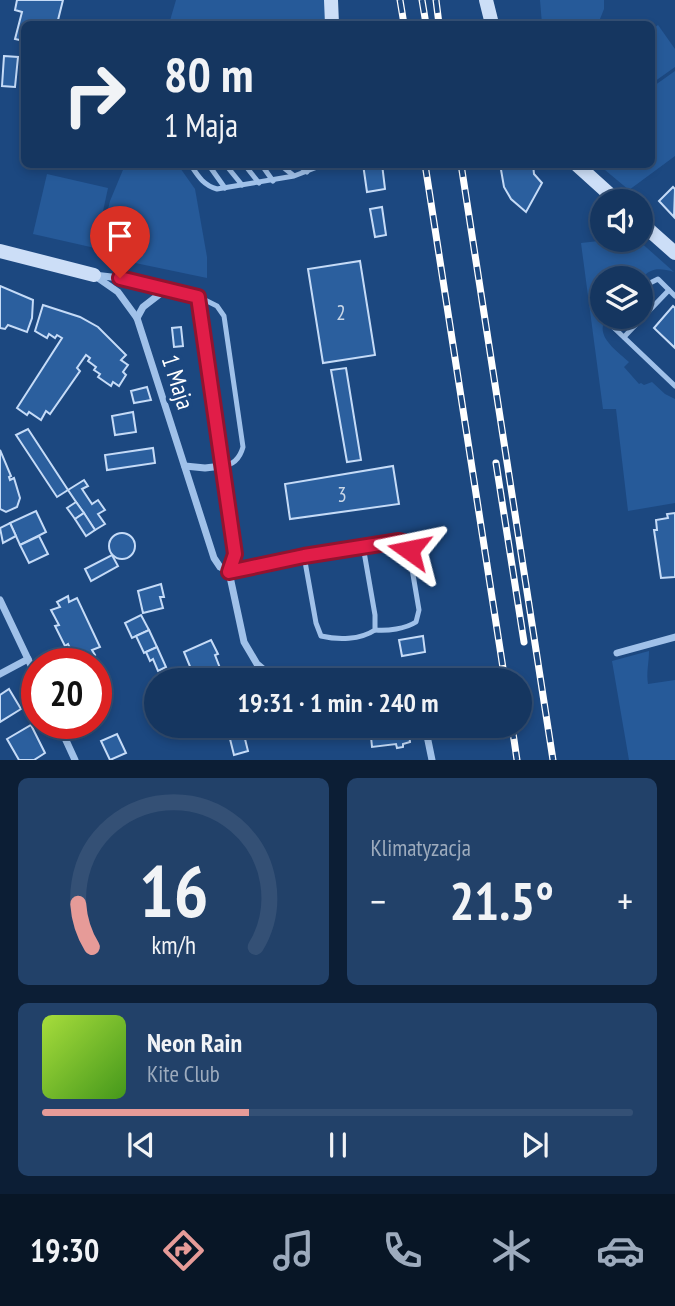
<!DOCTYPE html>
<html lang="pl">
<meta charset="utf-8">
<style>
body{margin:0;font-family:"PT Sans Narrow",sans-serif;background:#224169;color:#f1f3f6;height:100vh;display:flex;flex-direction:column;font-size:26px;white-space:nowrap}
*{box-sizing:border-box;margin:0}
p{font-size:23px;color:#9dabbd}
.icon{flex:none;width:38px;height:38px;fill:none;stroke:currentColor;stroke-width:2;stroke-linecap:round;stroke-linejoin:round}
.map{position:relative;height:760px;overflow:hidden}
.details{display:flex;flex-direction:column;gap:18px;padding:18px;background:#0c1e35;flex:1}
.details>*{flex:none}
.banner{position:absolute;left:21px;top:21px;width:634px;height:147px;border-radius:10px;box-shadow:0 4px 10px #0003,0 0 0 2px #345075;background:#153660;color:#f1f3f6;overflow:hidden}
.tools{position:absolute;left:590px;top:189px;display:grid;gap:14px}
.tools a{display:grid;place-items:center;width:63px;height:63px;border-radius:50%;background:#153660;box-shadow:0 4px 10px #0003,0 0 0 2px #345075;font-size:35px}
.speed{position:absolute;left:21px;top:648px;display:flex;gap:14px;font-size:35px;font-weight:700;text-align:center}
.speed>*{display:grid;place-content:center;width:91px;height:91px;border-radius:50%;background:#153660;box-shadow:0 4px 10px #0003,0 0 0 2px #345075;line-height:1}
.speed .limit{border:10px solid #d22;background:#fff;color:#111}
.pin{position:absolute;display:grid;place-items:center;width:60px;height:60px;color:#fff;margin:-72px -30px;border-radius:50% 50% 50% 0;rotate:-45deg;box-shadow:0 0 7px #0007}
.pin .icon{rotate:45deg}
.me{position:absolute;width:77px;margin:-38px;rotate:282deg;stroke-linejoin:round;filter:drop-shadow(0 0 5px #0008)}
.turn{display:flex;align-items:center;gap:24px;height:147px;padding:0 28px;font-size:32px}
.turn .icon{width:91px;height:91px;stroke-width:2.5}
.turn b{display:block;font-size:49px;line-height:60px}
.big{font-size:52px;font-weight:700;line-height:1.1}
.details .card{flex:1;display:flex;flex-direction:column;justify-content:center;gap:10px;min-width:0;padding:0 24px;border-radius:10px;background:#224169}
.details .dial{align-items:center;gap:0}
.dial svg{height:182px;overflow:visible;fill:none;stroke:#345075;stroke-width:7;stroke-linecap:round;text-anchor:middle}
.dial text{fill:#f1f3f6;stroke:none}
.song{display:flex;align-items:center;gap:21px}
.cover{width:84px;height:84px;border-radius:10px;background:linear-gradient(135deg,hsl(80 70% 55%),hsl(100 70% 35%))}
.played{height:7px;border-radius:4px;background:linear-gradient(90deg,#e69b98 35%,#345075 35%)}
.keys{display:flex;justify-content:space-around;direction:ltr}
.heat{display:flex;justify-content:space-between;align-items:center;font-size:38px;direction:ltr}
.details .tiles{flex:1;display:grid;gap:18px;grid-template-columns:1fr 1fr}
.card:last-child{grid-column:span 2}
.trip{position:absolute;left:144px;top:668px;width:388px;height:70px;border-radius:35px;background:#153660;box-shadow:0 4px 10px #0003,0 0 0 2px #345075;font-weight:700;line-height:70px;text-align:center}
.tabs{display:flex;height:112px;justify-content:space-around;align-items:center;background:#081626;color:#9dabbd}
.tabs .icon{width:49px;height:49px}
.tabs .active{color:#e69b98}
.tabs b{font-size:32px;color:#f1f3f6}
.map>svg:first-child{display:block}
</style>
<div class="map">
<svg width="675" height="760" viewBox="0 0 675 760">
<rect width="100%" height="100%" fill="#1c4880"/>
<g fill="#265a99">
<polygon points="176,0 328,0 330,24 169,24"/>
<polygon points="540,0 604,0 604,9 598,24 542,24"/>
<polygon points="658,25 675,49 675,67 651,84 651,30"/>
<polygon points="675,71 675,156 629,190 599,165 651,164 651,88"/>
<polygon points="125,165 178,165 195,189 207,257 207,278 97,255 110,201"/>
<polygon points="47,174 108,188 95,248 33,234"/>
<path d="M608,240h30l36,32c-14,-4 -23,-5 -33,7l-39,-1v39h5c-14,18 9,33 22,45l-5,5 15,17 2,-1 3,2 8,-3 13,12 10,5v104l-47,8 -12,-102h-13l-22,-166z"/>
<path d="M649,651c0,12 -3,21 -1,33l27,-4v80h-46l-17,-99z"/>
</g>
<g fill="#2b5f9e" stroke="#c5dbf7" stroke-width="2">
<polygon points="17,0 63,0 57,24 24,24 24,41 15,39 22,12 15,10"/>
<polygon points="4,56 18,57 15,87 2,86"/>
<polygon points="363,164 382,164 385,189 367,192"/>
<polygon points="500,164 533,164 534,174 542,183 526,212 511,199 504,187"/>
<polygon points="673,187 675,189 674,217 659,201"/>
<polygon points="382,207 386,235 375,237 370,209"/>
<polygon points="360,261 375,355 323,363 308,269"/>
<polygon points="0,286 33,300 32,318 27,332 8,325 5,329 0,328"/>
<polygon points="43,305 80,317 98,327 126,355 121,360 128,365 123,372 126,375 119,386 113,382 111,386 98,377 100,374 94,370 96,367 88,361 90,358 86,355 77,368 80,371 50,414 46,411 41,420 29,412 27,415 17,408 62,338 57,335 55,338 49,334 47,338 35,331"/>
<polygon points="673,306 675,308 675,348 654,328"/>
<polygon points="181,327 183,346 174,347 172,328"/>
<polygon points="346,368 361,460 347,462 331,370"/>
<polygon points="147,387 151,400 134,403 131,391"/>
<polygon points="133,412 136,432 115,435 112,416"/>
<polygon points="28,429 68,490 57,497 16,435"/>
<polygon points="153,448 155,463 107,470 105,455"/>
<polygon points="0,450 11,476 9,477 10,480 14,478 20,498 17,507 6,512 0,509"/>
<polygon points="393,466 399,504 290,519 285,484"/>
<polygon points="84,480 88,486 82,489 92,504 98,500 105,510 98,514 105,524 95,530 68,490"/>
<polygon points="76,502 84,513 75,519 67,508"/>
<polygon points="36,511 46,532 20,545 10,523"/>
<polygon points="84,513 95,530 86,536 75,519"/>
<polygon points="675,513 675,577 661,578 654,530 657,530 656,520 668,518 667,514"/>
<polygon points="10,523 16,536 3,543 0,528"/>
<circle cx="122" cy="546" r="13"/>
<polygon points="39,536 48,554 29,563 20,545"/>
<polygon points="112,555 118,566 91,581 85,569"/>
<polygon points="161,584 164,597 160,597 163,608 143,613 138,591"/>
<polygon points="68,596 69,602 77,598 100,647 92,650 95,655 85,661 83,654 75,659 68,644 65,646 55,626 59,625 51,610 60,607 57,602"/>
<polygon points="141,615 149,630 132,638 125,623"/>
<polygon points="149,630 157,647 144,653 136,636"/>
<polygon points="423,636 425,652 402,656 399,640"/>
<polygon points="211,640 218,654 215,655 225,681 196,681 184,652"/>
<polygon points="157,647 166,667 158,671 153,659 150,661 146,652"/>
<polygon points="9,689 21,709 0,722 0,695"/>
<polygon points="96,689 98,689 107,707 96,712"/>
<polygon points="31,725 45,753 34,760 19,760 7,739"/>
<polygon points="370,726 408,726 410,742 403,744 403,747 397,748 396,744 372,747"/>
<polygon points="117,734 126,753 110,760 101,741"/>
<polygon points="244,735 248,751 234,755 230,739"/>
</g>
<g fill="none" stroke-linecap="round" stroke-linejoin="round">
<g stroke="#a0c1e9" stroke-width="5">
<path d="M190,164c8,12 13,21 27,25l77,-13 31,-12"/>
<polyline points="208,164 225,188"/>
<polyline points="225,164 242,185"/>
<polyline points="244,164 259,183"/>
<polyline points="261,164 273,181"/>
<polyline points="279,164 293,175"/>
<polyline points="297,164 307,172"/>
<polyline points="640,293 650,283 658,279 675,296"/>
<path d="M199,297l18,9 7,10 19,131c-3,11 -9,18 -21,19"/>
<polyline points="618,317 612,326 675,386"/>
<polyline points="624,337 669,290"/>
<path d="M363,546l36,-5 9,4 11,65 -3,12c-11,7 -28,9 -41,8"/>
<path d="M229,572l75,-16 12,67 5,13c17,4 39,4 54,-6v-15l-12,-69 -59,10"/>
</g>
<g stroke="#a0c1e9" stroke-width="7">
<polyline points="94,275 120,278 199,297 235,554 229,572 244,642 257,664 277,681"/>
<polyline points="95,276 118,292 137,318 214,558 220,567 229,572"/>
<polyline points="137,318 143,307 165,290"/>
<polyline points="185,466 205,468 222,466"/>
<polyline points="0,600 37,678"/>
<polyline points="617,653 675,637"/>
<polyline points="0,674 28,659"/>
<polyline points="58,723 75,760"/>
<polyline points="425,726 432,760"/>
</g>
<g stroke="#ccdef7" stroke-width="14">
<polyline points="331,0 332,24"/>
<polyline points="486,0 492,24"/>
<polyline points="576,164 617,201"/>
<polyline points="640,222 675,253"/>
<polyline points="0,251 94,275"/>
</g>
<g stroke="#fff" stroke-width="7">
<g id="rail">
<polyline points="400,0 404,24"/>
<polyline points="422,0 426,24"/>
<polyline points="436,0 439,24"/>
<polyline points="425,164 505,681"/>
<polyline points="461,164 553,760"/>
<polyline points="496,463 524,642"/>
<polyline points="512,726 517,760"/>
</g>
</g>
<use href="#rail" stroke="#1c4880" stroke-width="4.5" stroke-dasharray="13" stroke-linecap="butt"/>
</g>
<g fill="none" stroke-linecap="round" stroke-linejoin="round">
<g stroke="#92132f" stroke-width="18">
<polyline id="route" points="120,278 198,297 235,554 229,572 304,556 399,541 404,542 409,550"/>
</g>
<use href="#route" stroke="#e11d48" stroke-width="12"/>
</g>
<g text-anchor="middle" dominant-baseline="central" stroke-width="7" stroke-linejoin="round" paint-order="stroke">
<g font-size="21" fill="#cad7e7">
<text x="341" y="312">2</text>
<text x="342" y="494">3</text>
</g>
<g font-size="24" fill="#fff" stroke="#1c4880">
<text transform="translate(178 382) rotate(72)">1 Maja</text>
</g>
</g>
</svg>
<div class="tools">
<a><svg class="icon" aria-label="sound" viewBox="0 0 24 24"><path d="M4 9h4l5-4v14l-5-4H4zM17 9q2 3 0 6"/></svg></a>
<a><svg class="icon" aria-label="layers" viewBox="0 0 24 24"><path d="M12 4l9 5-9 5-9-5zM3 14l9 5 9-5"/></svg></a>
</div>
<div class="speed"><div class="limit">20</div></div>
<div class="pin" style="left:120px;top:278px;background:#d93025"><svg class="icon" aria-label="arrive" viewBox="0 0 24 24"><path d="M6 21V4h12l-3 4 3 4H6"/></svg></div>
<svg class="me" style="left:409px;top:550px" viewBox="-20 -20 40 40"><path d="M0-17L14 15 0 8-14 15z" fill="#e11d48" stroke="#fff" stroke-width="4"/></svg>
<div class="trip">19:31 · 1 min · 240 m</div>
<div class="banner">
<div class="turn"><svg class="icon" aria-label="right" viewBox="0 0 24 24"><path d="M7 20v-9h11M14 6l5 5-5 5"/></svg><div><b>80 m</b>1 Maja</div></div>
</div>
</div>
<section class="details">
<div class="tiles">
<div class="card dial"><svg viewBox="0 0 100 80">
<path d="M14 69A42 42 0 1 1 86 69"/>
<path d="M14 69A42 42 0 0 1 8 50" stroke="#e69b98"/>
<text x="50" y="56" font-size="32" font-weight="700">16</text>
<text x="50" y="72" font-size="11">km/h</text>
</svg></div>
<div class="card"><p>Klimatyzacja</p>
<div class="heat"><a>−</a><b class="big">21.5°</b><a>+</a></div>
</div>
<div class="card">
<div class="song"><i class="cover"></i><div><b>Neon Rain</b><p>Kite Club</p></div></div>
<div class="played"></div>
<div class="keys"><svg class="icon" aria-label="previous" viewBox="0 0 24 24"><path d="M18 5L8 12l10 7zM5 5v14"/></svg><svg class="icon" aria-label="pause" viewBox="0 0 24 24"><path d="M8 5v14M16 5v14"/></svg><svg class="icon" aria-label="next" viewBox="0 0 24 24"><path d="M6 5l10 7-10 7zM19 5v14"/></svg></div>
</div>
</div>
</section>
<nav class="tabs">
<b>19:30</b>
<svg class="icon active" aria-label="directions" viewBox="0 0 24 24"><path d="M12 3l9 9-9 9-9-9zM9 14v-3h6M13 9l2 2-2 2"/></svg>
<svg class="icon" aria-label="music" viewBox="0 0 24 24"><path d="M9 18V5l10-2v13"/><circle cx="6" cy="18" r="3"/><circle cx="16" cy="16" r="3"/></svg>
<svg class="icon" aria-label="phone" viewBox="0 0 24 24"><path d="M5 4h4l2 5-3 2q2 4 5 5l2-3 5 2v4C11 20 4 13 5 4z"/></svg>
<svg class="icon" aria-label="climate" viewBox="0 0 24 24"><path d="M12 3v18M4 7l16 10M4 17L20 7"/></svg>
<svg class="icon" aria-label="car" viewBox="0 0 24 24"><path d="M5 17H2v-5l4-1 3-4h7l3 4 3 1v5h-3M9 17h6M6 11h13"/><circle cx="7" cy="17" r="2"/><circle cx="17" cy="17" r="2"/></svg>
</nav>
